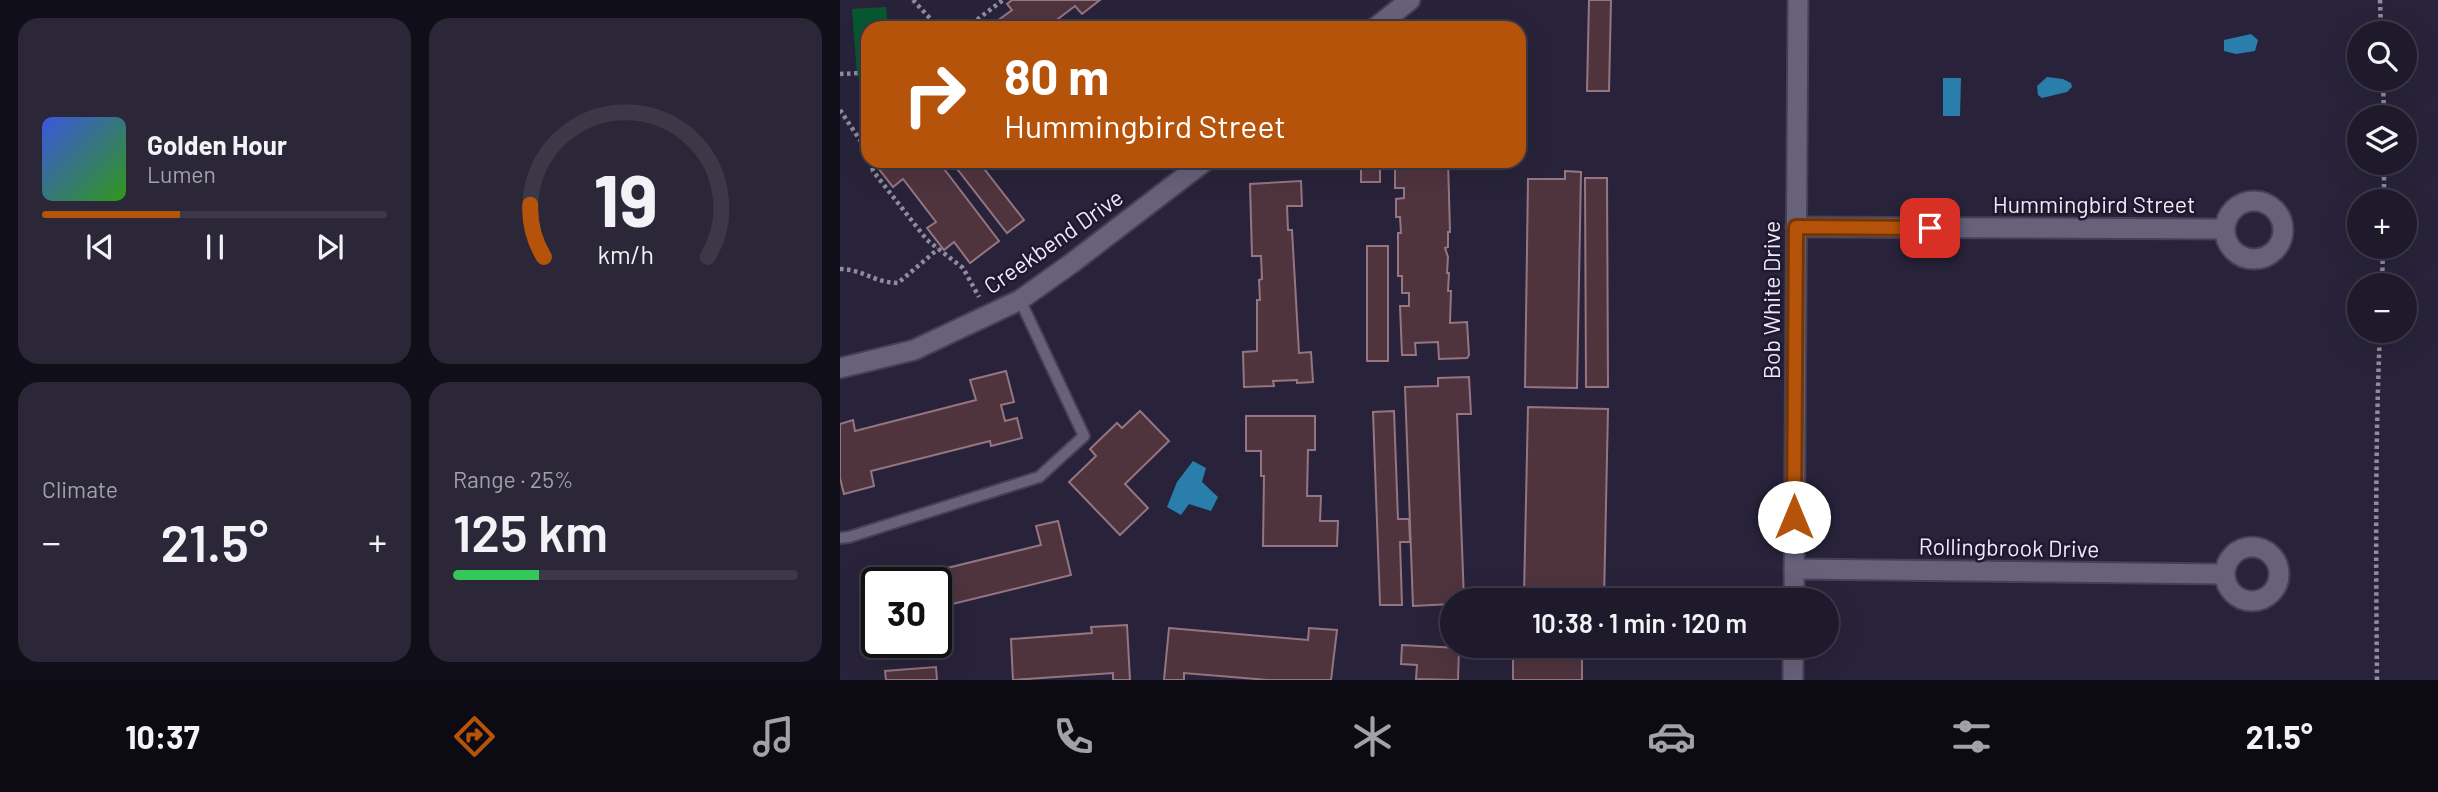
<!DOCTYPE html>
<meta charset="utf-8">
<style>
body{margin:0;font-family:Barlow,sans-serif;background:#2b2738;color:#f1f3f6;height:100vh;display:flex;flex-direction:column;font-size:26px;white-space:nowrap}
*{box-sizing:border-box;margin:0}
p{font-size:23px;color:#a1a1a9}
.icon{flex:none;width:38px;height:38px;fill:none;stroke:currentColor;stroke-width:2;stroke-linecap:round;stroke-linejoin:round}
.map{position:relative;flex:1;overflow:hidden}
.sheet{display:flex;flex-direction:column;gap:18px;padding:18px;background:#100e18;width:840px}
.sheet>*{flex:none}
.top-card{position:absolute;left:21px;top:21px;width:665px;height:147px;border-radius:21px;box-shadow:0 7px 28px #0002,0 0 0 2px #3c3848;background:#b45309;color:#fff;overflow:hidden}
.tools{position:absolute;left:1507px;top:21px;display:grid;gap:14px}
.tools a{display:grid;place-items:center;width:70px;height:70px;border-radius:50%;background:#1e1a2c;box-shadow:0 7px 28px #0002,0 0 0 2px #3c3848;font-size:35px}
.speed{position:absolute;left:21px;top:567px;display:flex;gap:14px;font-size:35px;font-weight:700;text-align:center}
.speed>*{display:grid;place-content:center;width:91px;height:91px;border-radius:50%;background:#1e1a2c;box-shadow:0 7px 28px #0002,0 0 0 2px #3c3848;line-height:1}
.speed .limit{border:4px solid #111;border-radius:10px;background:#fff;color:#111}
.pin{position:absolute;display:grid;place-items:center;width:60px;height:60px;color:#fff;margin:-30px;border-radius:14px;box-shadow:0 4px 10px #0006}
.me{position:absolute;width:77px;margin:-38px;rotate:0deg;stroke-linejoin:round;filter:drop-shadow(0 0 5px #0008)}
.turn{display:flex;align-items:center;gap:24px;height:147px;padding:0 28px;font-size:32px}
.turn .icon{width:91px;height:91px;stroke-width:2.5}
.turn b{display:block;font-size:49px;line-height:60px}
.big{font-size:52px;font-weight:600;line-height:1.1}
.sheet .tile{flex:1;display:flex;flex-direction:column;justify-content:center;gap:10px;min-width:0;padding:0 24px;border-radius:21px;background:#2b2738}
.sheet .dial{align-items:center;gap:0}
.dial svg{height:182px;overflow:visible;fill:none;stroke:#3c3848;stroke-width:7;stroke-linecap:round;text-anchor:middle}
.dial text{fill:#f1f3f6;stroke:none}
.song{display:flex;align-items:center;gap:21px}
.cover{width:84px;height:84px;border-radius:10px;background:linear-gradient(135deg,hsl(230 70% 55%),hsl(110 70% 35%))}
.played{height:7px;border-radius:4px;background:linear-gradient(90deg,#b45309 40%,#3c3848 40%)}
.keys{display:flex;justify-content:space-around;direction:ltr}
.heat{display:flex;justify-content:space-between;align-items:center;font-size:38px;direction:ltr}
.charge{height:10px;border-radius:5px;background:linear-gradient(90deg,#34c759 25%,#3c3848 0)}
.sheet .tiles{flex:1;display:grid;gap:18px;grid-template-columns:repeat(2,1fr)}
.trip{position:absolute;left:600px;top:588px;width:399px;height:70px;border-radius:35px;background:#1e1a2c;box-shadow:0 7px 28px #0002,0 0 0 2px #3c3848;font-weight:600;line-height:70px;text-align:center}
.dock{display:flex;height:112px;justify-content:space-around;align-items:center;background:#0c0a12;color:#a1a1a9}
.dock .icon{width:49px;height:49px}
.dock .active{color:#b45309}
.dock b{font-size:32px;color:#f1f3f6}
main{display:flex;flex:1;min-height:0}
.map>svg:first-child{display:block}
</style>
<main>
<section class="sheet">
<div class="tiles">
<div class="tile">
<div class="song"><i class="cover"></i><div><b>Golden Hour</b><p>Lumen</p></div></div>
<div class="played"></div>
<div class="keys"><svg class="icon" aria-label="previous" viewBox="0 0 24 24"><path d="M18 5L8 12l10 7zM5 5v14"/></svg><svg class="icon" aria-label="pause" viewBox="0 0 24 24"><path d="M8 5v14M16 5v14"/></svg><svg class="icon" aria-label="next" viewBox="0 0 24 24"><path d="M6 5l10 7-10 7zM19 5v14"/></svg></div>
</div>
<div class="tile dial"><svg viewBox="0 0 100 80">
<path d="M14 69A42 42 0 1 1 86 69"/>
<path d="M14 69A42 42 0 0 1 8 46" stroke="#b45309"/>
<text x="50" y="56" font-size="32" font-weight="700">19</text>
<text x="50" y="72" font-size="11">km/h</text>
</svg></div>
<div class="tile"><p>Climate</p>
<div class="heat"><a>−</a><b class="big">21.5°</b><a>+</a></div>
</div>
<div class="tile"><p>Range · 25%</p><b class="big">125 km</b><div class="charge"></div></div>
</div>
</section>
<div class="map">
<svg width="1598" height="680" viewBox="0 0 1598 680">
<rect width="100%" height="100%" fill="#28233a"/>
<polygon fill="#075831" points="46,7 48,28 28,28 28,76 17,77 12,9"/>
<g fill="#297eab">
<polygon points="1411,34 1418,40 1415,51 1396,54 1384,51 1384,40"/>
<polygon points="1207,77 1223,79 1231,83 1232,87 1227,92 1202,98 1198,95 1197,86"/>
<polygon points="1103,78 1121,78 1120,116 1103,116"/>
<polygon points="353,461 366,468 362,482 378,497 371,511 349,504 341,515 327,507 337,482"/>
</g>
<g fill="#4f343e" stroke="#957581" stroke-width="2">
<polygon points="172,0 260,0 242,14 235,6 206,28 141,28 151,21 153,24 172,10 167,4"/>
<polygon points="749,0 771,0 769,91 747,91"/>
<polygon points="38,161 98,161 159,241 130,263 114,242 104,250 87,228 96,222 63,179 53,187 35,164"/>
<polygon points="111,161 138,161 184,220 167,233"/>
<rect x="521" y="161" width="19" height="21"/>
<polygon points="551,161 608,161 610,232 608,232 608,247 605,248 608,257 607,273 609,273 608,291 611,291 610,323 627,322 629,355 627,358 599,359 598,342 575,343 576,355 562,355 560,306 569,306 569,293 562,293 562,276 558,276 558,233 561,233 560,217 556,217 556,199 564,198 564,188 555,188 555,168 551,167"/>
<polygon points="725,171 741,172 737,388 685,387 688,179 725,179"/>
<polygon points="745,178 767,178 768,387 746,387"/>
<polygon points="461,181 462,206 447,206 448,230 452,230 459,353 471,352 473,382 457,383 457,380 433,381 434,386 404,387 403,352 417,351 417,300 420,300 419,280 422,279 421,256 412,256 410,184"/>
<rect x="527" y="246" width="21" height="115"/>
<polygon points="166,371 174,402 161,405 165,421 177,418 182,438 151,446 150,441 31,471 34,486 4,494 0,478 0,424 13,420 15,431 136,400 130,380"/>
<polygon points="629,377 631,414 617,414 624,600 612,600 612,604 573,606 565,387 598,386 598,378"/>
<polygon points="688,407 768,409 764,600 671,600 671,594 684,594"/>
<polygon points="300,411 329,441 285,484 308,508 280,535 229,482 256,456 250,449 277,423 282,428"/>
<polygon points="554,411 558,519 569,519 570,542 560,542 562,605 540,605 533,412"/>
<polygon points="406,416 475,416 475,450 468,450 467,496 481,496 480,521 498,521 497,546 423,546 424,476 421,476 421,451 406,451"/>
<polygon points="218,521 231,575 104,606 107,618 96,620 96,583 46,583 201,545 196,526"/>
<polygon points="287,625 290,680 273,680 273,673 173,680 171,639 252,633 251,627"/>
<polygon points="329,628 468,640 469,628 497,630 491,680 428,680 344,673 344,680 324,680"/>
<polygon points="562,645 619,648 618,680 576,679 577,665 561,664"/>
<rect x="673" y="653" width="69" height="27"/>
<polygon points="96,667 97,680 46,680 45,671"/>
</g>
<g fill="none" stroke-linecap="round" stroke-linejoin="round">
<g stroke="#464054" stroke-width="14">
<polyline id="service" points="0,538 9,537 199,477 244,436 180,300"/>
</g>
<g stroke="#464054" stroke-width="23">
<g id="minor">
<polyline points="535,28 570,0"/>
<circle cx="1414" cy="230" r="29"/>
<polyline points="956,227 1384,229"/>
<polyline points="0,368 74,350 180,300 232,263 365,161"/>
<circle cx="1412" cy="574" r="27"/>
<polyline points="954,569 1384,574"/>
<polyline points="954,600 958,0"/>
<polyline points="953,680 953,646"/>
</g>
</g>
<g stroke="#908c9f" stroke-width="4.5" stroke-dasharray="3.5 3.5" stroke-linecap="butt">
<polyline points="73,0 99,28"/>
<polyline points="1540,0 1541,33"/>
<polyline points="126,28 163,0"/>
<polyline points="0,74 20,73"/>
<polyline points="1543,79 1544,117"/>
<polyline points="0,110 28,152"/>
<polyline points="31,161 33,171 87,240 123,268 139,297"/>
<polyline points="1544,163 1544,201"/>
<path d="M0,269c22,0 35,14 58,14l40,-34"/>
<polyline points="1542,285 1543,247"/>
<path d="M1537,680c-1,-117 -2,-233 3,-349"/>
</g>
<use href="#service" stroke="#67617b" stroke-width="10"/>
<use href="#minor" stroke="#67617b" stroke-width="19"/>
</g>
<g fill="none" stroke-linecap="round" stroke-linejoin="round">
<g stroke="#753606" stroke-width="18">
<polyline id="route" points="954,517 956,227 1090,228"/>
</g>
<use href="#route" stroke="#b45309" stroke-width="12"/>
</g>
<g text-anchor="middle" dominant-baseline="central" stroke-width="5" stroke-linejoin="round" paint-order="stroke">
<g font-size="23" fill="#ece9f8" stroke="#1f192f">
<text x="1254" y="204">Hummingbird Street</text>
<text transform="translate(213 241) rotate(-35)">Creekbend Drive</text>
<text transform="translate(931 300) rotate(-90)">Bob White Drive</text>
<text transform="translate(1169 547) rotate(1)">Rollingbrook Drive</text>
</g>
</g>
</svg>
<div class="tools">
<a><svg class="icon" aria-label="search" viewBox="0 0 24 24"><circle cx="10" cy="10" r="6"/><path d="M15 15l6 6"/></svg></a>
<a><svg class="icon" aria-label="layers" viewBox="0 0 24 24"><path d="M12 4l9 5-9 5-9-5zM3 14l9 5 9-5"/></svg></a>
<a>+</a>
<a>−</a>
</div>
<div class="speed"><div class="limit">30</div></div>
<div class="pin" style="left:1090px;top:228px;background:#d93025"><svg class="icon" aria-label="arrive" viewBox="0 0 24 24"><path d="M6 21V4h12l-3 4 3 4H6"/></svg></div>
<svg class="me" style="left:954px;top:517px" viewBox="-20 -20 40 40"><circle r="19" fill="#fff"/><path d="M0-13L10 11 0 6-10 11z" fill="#b45309"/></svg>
<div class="trip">10:38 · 1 min · 120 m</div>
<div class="top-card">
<div class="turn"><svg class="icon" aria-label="right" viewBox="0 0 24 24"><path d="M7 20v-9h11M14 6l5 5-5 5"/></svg><div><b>80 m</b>Hummingbird Street</div></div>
</div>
</div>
</main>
<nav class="dock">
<b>10:37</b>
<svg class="icon active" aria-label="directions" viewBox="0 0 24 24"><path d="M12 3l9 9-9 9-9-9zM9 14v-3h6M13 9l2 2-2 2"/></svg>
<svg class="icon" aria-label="music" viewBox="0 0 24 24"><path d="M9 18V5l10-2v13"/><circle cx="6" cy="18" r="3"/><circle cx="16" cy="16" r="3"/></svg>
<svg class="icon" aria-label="phone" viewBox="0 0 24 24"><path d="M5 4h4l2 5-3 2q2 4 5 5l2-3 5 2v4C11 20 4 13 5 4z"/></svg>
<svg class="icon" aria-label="climate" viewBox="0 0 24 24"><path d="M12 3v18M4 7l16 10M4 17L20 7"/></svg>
<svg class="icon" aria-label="car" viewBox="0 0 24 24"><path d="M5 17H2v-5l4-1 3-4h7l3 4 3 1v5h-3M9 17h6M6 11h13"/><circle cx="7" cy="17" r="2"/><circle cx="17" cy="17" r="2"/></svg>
<svg class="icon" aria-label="filters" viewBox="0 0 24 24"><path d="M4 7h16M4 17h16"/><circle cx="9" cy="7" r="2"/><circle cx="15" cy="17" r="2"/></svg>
<b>21.5°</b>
</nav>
